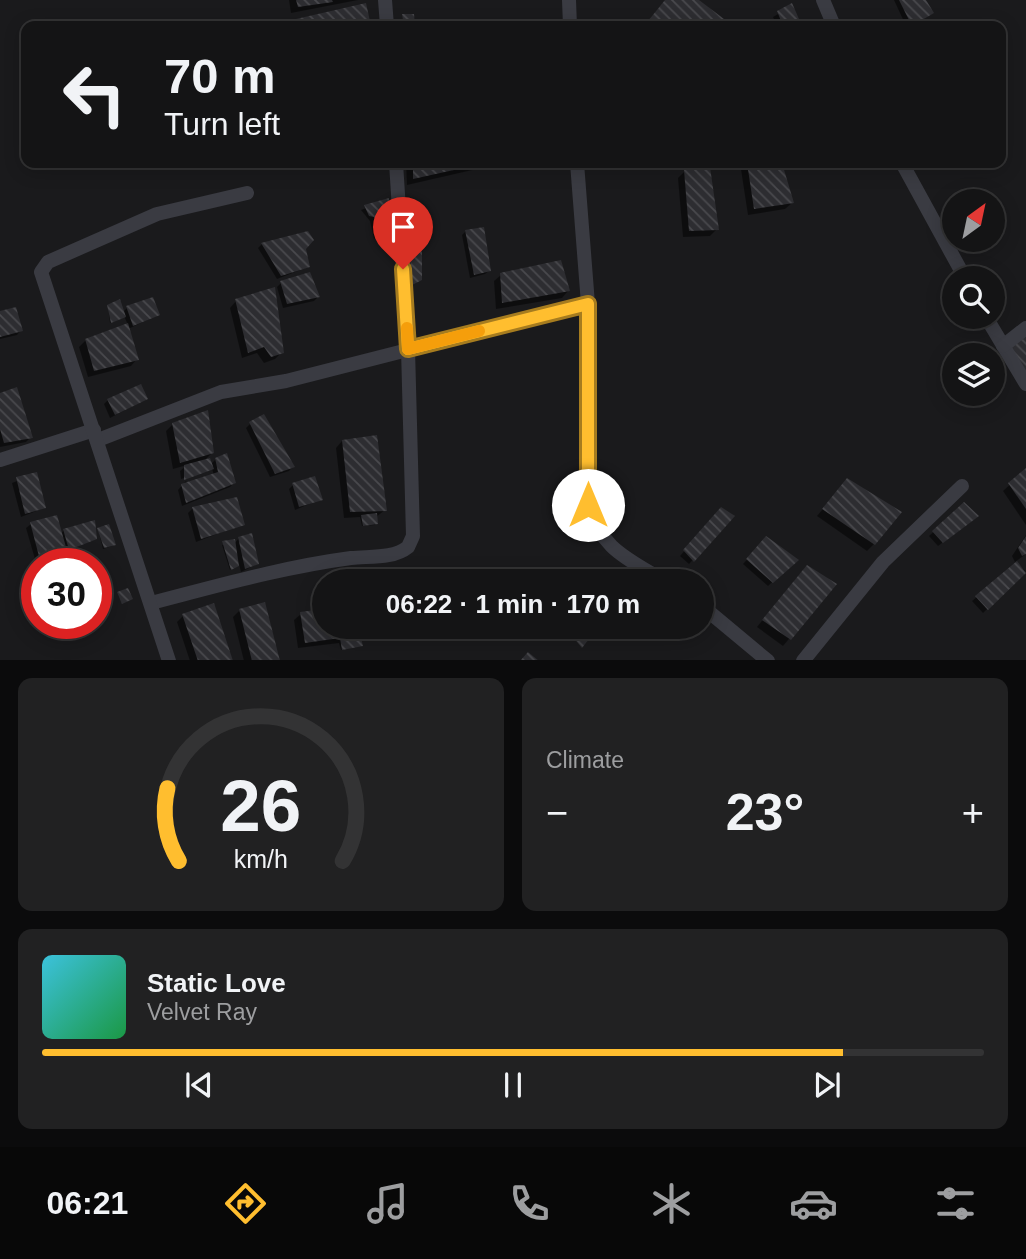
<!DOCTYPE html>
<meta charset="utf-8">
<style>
body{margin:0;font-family:Helvetica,sans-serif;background:#212122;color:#f1f3f6;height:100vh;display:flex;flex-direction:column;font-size:26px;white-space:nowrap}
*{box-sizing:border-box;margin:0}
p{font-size:23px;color:#9d9ea0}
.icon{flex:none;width:38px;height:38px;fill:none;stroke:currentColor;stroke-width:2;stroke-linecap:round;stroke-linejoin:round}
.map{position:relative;height:660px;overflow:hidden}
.side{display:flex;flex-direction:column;gap:18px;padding:18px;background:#0b0b0c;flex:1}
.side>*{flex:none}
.hud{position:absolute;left:21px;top:21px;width:985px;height:147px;border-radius:14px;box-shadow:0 4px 18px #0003,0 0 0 2px #333334;background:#141415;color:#f1f3f6;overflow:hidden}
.needle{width:46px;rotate:33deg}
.tools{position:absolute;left:942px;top:189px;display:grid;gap:14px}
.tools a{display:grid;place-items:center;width:63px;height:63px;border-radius:50%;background:#141415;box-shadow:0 4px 18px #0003,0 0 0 2px #333334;font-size:35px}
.speed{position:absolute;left:21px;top:548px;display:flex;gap:14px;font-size:35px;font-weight:700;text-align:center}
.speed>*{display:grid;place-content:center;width:91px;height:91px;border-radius:50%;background:#141415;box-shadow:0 4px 18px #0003,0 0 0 2px #333334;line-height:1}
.speed .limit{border:10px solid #d22;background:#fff;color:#111}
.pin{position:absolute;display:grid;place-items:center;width:60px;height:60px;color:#fff;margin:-72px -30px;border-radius:50% 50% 50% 0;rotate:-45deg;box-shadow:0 0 7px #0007}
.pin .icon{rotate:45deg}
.me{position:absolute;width:77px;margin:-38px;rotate:0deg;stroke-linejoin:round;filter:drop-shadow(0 0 5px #0008)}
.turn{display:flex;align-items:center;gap:24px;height:147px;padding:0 28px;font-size:32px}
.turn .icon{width:91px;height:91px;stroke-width:2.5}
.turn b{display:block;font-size:49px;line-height:60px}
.big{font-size:52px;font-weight:800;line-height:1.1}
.side .card{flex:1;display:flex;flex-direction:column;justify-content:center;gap:10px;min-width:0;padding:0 24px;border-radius:14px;background:#212122}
.side .dial{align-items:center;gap:0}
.dial svg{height:182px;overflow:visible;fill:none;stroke:#333334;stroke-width:7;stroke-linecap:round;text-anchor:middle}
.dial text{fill:#f1f3f6;stroke:none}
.song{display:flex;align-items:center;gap:21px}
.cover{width:84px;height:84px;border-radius:10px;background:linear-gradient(135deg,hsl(190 70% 55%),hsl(140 70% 35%))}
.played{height:7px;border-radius:4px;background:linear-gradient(90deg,#ffbe2f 85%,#333334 85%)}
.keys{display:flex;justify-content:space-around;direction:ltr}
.heat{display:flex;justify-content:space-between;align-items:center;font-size:38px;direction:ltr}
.side .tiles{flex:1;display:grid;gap:18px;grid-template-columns:1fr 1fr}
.card:last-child{grid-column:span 2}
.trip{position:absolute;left:312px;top:569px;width:402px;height:70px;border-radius:35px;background:#141415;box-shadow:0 4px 18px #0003,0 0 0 2px #333334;font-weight:800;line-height:70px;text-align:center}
.tabs{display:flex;height:112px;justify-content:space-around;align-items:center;background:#080808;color:#9d9ea0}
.tabs .icon{width:49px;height:49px}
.tabs .on{color:#ffbe2f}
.tabs b{font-size:32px;color:#f1f3f6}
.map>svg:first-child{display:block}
</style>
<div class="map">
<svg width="1026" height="661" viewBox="0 0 1026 661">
<defs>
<pattern id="building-back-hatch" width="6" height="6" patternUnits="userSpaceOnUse" patternTransform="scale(1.75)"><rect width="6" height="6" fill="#2d2d31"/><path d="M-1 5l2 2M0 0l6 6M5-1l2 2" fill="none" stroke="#49494d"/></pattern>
</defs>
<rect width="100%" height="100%" fill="#1a1a1c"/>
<g fill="#0007">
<polygon points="289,0 358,0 291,13"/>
<polygon points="894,0 924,0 932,13 915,26 906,26"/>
<polygon points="365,6 369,26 290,26 296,20"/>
<polygon points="792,6 800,26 777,26 773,17"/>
<polygon points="943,21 949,26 938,26"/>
<polygon points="406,163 486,163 481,168 407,185"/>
<polygon points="740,163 781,163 792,203 785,209 748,215"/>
<polygon points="684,172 717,229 710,236 683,237 678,178"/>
<polygon points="387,200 386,233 374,239 370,221 361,210"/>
<polygon points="466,231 490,270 485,274 470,278 462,235"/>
<polygon points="262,244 304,249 308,267 277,279 258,248"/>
<polygon points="410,247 420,279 408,287 406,251"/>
<polygon points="501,275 568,291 562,298 496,309 494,281"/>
<polygon points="281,283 318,297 314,301 283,308 277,287"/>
<polygon points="236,301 282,352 275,359 264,363 257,353 242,358 230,308"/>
<polygon points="108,307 123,312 127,308 158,315 128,329 137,359 131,366 88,377 79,347 86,340 128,325 124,316 110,323"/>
<polygon points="0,313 21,330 17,335 0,339"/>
<polygon points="0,394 31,437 26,442 0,447"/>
<polygon points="146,399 110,418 104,404 108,400"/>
<polygon points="173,424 212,453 204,461 211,464 216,459 234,483 230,487 182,506 178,490 186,481 187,484 214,475 212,469 181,479 180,471 187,465 173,469 166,431"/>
<polygon points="250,424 293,466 289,471 270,477 246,428"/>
<polygon points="342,441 385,510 376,517 375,525 362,526 360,517 344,518 336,448"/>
<polygon points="1026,470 1026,525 1003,491"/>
<polygon points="35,474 44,508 21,517 12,483"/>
<polygon points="847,480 874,544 867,551 817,516"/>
<polygon points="293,485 321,499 295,510 289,489"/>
<polygon points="235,499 243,524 196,542 188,513 192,509"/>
<polygon points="964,504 973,520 938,546 929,536"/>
<polygon points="717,513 732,517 689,564 680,556"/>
<polygon points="31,524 61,534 64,530 96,538 66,552 67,557 63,562 37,564 37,566 26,528"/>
<polygon points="98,529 112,546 103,549"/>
<polygon points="1026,535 1026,554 1015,562 1026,571 983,613 972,601 1016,564 1012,556"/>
<polygon points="239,538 257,564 241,572 239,564 230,570 222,545 234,544"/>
<polygon points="766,539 796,560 768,586 743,564"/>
<polygon points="800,574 834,585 783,646 757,627"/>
<polygon points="239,611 279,661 244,661 233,617"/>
<polygon points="301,614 324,626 362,645 341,650 339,643 298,648 294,620"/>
<polygon points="183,616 231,661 190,661 177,622"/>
</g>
<g fill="url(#building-back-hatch)">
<polygon points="296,0 332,0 333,2 298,7"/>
<polygon points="665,0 699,0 724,19 716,26 644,26"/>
<polygon points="899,0 926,0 934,13 912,26"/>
<polygon points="366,3 371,26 297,26 296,19"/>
<polygon points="792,3 802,26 783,26 777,11"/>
<polygon points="402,14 414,14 415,26 404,26"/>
<polygon points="413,163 481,163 481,164 413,179"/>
<polygon points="747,163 782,163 794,203 754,209"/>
<polygon points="710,167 719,230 689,231 684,170"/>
<polygon points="389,198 388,233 378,235 374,217 369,216 364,205"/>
<polygon points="484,227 491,271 474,275 465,230"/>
<polygon points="308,231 314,240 306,249 310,267 281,276 261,243"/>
<polygon points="422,243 422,280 412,285 409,245"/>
<polygon points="561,260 570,291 502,303 500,273"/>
<polygon points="310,272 320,297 287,304 280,281"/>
<polygon points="275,287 284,353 271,357 264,347 248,353 235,299"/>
<polygon points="153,297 160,315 133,326 126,306"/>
<polygon points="120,299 126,317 111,323 107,305"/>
<polygon points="16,307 23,331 0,337 0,311"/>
<polygon points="128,323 139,360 94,371 85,339"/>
<polygon points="1026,337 1026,374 1009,347"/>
<polygon points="141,384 148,399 115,415 107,399"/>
<polygon points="17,387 33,438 4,443 0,429 0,393"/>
<polygon points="208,410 214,453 180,463 172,423"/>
<polygon points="264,414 295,467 275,474 249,422"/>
<polygon points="377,435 387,511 350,512 342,440"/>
<polygon points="227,453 236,483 186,503 181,484 218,472 215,458"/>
<polygon points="210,458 214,469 184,480 184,465"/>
<polygon points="1026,468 1026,509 1008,483"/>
<polygon points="37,472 46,508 25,514 16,477"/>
<polygon points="315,476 323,500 299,507 292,483"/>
<polygon points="847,478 902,512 875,545 822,509"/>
<polygon points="237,497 245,525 201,539 192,507"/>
<polygon points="964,502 979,516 943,543 932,531"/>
<polygon points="721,507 735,516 694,562 683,550"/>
<polygon points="377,513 378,524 363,526 361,515"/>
<polygon points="57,515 69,558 41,564 30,522"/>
<polygon points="95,520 97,539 69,550 63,529"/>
<polygon points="109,524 116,545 104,548 97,528"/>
<polygon points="252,533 259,564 245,569 238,537"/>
<polygon points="766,536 799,560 773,583 746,559"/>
<polygon points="1026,536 1026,554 1022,556 1018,548"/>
<polygon points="235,539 239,566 231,570 222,541"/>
<polygon points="1017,561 1026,573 988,610 975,596"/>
<polygon points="807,565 837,584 791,640 762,620"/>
<polygon points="505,568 509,581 476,581 475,578"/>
<polygon points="128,588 133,599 122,604 117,592"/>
<polygon points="265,602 280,661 252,661 239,609"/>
<polygon points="214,603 233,661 198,661 182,614"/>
<polygon points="324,609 324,626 358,626 363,646 342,650 340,638 305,643 300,612"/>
<polygon points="582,626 599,626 582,648 573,637"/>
<polygon points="528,652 539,661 520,661"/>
</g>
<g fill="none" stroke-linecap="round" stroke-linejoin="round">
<g stroke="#3a3b42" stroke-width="14">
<polyline points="385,0 387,26"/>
<polyline points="569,0 570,26"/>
<polyline points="823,0 834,26"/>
<path d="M577,163l11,141v201c14,45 39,53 76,76"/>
<polyline points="902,163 965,278"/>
<polyline points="986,317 1026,384"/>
<polyline points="1003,346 1026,328"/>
<polyline points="98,440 221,392 286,381 588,304"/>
<polyline points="0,460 94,430"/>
<path d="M151,603c66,-17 132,-36 200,-45 19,-2 42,1 57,-11l5,-11 -5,-187 -12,-186"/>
<polyline points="702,606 768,661"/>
<polyline points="169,661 41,272 48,262 157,214 247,193"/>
<polyline points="803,661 883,562 962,486"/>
</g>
</g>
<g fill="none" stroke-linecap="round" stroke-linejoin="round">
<g stroke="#a67c1f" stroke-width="18">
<polyline id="route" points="403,269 408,349 588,304 588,505"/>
</g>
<use href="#route" stroke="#ffbe2f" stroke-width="12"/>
<polyline stroke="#f59e0b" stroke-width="12" points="407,328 408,349 479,331"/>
</g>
</svg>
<div class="tools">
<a><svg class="needle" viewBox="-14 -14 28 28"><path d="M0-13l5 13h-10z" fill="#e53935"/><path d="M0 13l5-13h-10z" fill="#9d9ea0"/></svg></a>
<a><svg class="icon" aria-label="search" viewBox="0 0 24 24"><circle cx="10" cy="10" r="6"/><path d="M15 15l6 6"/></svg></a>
<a><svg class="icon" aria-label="layers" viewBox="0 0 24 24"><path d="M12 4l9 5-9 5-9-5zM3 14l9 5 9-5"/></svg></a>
</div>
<div class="speed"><div class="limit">30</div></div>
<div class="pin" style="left:403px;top:269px;background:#d93025"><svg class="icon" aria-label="arrive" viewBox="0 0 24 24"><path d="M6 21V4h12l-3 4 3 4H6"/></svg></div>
<svg class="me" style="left:588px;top:505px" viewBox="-20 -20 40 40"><circle r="19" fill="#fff"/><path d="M0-13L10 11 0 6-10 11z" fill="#ffbe2f"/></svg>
<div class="trip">06:22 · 1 min · 170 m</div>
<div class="hud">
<div class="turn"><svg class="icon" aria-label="left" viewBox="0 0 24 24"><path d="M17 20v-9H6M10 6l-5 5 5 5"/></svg><div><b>70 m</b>Turn left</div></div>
</div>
</div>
<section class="side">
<div class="tiles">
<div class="card dial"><svg viewBox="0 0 100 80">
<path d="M14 69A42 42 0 1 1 86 69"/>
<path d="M14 69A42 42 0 0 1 9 37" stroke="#ffbe2f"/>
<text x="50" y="56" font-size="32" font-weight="700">26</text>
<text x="50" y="72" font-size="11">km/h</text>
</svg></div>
<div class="card"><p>Climate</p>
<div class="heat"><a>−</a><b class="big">23°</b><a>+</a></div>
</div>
<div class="card">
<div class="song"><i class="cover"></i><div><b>Static Love</b><p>Velvet Ray</p></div></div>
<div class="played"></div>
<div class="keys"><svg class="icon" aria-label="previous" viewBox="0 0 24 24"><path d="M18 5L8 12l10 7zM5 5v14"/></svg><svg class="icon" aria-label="pause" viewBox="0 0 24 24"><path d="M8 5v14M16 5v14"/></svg><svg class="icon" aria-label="next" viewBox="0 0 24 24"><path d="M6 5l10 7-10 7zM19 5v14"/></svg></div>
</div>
</div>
</section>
<nav class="tabs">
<b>06:21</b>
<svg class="icon on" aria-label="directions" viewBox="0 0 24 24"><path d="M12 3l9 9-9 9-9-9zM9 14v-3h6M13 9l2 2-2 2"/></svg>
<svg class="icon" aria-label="music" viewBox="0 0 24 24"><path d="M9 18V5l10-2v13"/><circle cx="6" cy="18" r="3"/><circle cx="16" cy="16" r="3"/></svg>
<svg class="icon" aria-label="phone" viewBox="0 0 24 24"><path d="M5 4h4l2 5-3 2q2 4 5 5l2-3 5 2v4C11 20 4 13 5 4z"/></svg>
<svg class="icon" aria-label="climate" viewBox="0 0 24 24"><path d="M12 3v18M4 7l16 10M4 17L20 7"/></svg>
<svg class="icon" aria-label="car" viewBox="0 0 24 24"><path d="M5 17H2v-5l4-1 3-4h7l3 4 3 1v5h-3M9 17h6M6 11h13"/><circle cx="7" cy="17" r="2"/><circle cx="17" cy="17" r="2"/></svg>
<svg class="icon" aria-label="filters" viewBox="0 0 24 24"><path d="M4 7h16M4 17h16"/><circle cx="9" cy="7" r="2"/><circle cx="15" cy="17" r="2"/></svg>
</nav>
